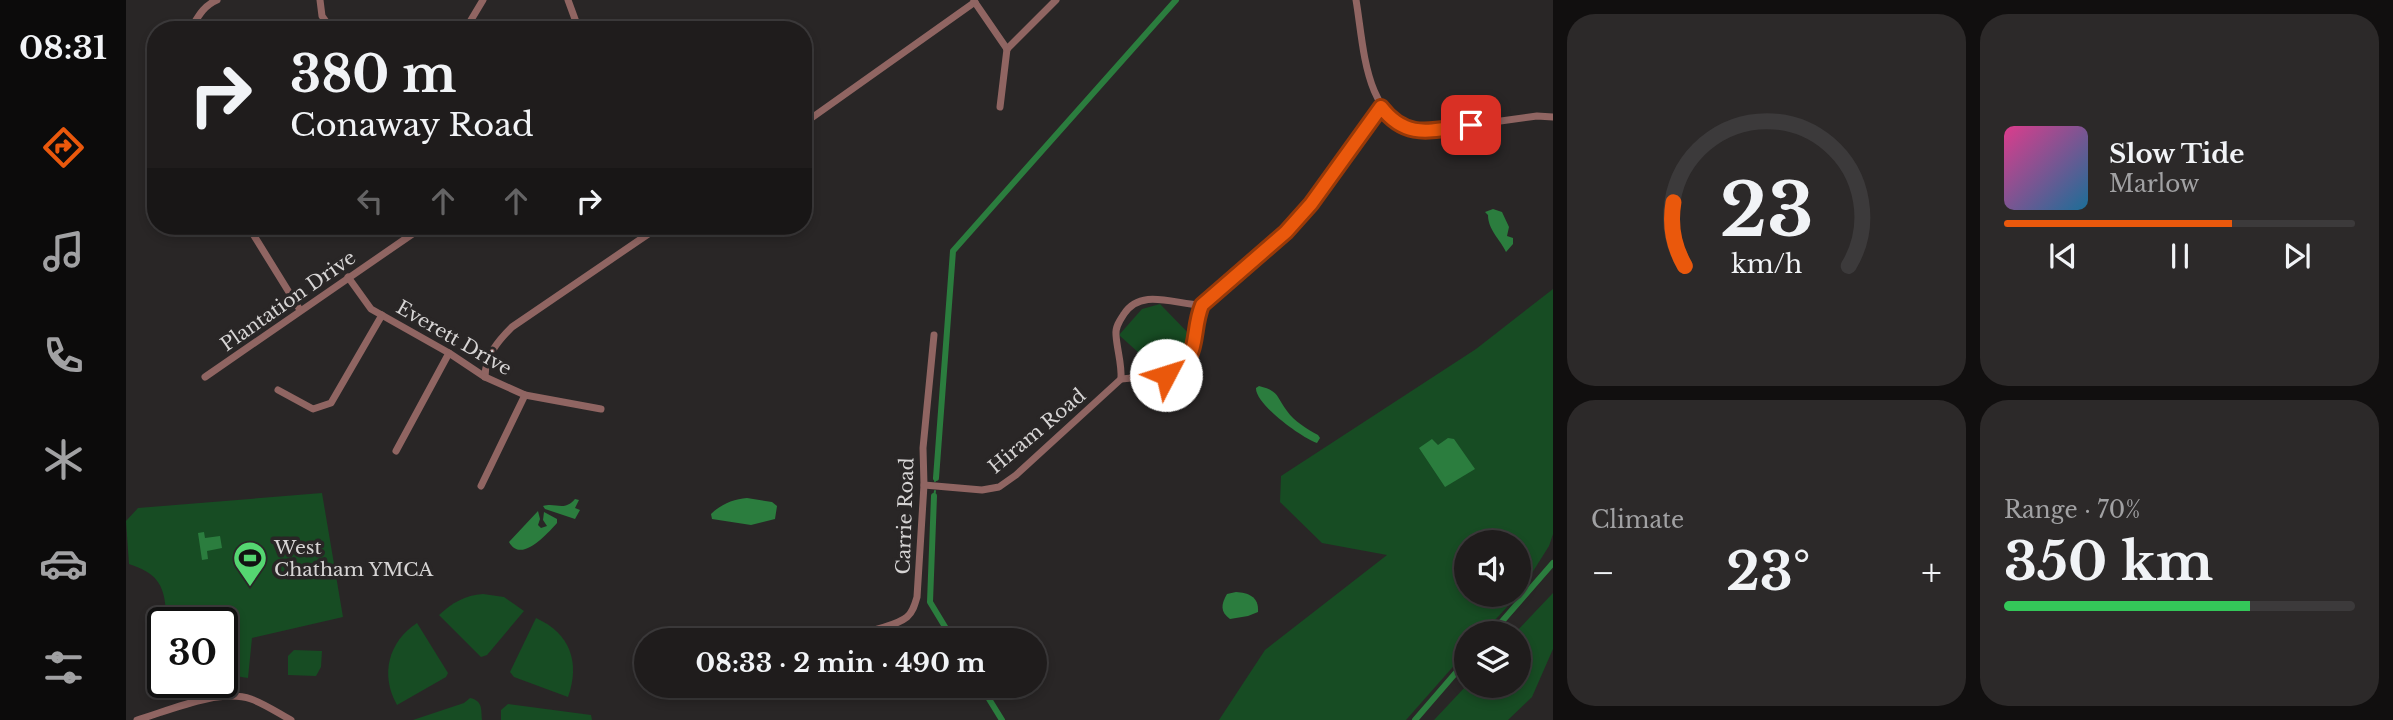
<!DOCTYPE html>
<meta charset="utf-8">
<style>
body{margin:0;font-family:"Libre Baskerville",serif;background:#2c2929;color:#f1f3f6;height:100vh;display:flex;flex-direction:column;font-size:26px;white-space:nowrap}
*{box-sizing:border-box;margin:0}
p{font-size:23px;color:#a1a1a3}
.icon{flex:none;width:38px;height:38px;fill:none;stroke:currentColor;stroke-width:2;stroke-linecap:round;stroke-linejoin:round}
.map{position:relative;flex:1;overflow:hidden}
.panel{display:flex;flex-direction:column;gap:14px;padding:14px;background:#110f0f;width:840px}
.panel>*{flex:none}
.banner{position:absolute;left:21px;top:21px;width:665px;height:214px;border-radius:28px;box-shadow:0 4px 10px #0003,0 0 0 2px #3c3a3b;background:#1f1c1c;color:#f1f3f6;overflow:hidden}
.buttons{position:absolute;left:1328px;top:530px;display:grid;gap:14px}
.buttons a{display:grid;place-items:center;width:77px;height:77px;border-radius:50%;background:#1f1c1c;box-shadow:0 4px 10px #0003,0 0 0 2px #3c3a3b;font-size:35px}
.speed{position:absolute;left:21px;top:607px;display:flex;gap:14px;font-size:35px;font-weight:700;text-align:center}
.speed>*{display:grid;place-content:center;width:91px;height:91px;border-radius:50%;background:#1f1c1c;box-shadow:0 4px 10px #0003,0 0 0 2px #3c3a3b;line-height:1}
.speed .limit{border:4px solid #111;border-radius:10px;background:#fff;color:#111}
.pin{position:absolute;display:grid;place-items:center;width:60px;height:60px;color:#fff;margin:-30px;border-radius:14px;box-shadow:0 4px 10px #0006}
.me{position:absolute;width:77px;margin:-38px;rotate:50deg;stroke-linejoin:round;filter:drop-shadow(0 0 5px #0008)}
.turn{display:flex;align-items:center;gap:24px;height:147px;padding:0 28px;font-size:32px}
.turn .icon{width:91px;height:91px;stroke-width:2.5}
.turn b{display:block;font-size:49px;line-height:60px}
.lanes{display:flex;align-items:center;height:66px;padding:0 28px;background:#0003;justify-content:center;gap:35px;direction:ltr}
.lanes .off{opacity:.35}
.big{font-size:52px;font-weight:700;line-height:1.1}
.panel .widget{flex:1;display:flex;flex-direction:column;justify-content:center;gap:10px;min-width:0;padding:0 24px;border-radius:28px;background:#2c2929}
.panel .dial{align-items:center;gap:0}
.dial svg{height:182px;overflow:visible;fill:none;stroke:#3c3a3b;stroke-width:7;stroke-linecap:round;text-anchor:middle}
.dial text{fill:#f1f3f6;stroke:none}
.song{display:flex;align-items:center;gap:21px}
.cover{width:84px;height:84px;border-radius:10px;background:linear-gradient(135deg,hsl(330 70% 55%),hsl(200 70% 35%))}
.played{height:7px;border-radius:4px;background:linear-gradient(90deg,#ea580c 65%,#3c3a3b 65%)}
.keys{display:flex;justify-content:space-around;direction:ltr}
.heat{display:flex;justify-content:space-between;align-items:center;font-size:38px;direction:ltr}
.charge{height:10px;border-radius:5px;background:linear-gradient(90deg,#34c759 70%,#3c3a3b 0)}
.panel .tiles{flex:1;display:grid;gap:14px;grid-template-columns:repeat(2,1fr)}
.trip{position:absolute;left:508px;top:628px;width:413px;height:70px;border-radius:35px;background:#1f1c1c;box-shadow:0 4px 10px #0003,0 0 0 2px #3c3a3b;font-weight:700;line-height:70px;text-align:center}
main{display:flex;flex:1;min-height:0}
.tabs{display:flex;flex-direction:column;width:126px;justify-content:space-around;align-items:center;background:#0c0b0b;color:#a1a1a3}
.tabs .icon{width:49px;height:49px}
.tabs .selected{color:#ea580c}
.tabs b{font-size:32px;color:#f1f3f6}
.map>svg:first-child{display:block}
</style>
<main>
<nav class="tabs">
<b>08:31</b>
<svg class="icon selected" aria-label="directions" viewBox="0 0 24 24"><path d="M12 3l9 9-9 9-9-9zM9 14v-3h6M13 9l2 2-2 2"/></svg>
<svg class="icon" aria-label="music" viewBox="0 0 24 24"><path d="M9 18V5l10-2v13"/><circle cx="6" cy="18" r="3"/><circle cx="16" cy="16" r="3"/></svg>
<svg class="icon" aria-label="phone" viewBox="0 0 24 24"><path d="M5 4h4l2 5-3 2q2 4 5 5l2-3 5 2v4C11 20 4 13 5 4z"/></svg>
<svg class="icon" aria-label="climate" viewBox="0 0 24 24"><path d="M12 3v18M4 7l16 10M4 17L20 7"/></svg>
<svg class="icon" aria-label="car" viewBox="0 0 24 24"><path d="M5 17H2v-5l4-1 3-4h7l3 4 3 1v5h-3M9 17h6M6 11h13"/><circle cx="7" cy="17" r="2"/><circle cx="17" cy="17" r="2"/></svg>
<svg class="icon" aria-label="filters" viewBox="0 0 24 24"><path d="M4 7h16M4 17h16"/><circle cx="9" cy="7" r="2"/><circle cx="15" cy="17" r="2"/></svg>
</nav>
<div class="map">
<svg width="1427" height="720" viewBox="0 0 1427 720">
<rect width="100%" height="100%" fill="#292626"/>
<g fill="#174c23">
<polygon points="1427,289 1427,534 1423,546 1394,592 1393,594 1393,542 1340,542 1340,595 1392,595 1357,633 1340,634 1340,652 1280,720 1093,720 1139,650 1261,555 1196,543 1154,502 1155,476 1350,349"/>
<polygon points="1034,304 1067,338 1048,363 1034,372 993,335 1016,309"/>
<path d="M196,493l21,124 -91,21 -4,40 -26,-4v-51h-48l-2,-13 -6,1c-2,-28 -10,-38 -37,-47l-3,-43 12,-13z"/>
<polygon points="1427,593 1427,649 1406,697 1382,720 1308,720 1340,686 1393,686 1393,634 1389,633"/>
<path d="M357,594l21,3 20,14 -37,44 -6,2 -42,-42c13,-12 26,-20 44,-21z"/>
<path d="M410,618c35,16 44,45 32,79l-54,-20 -4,-5z"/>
<path d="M291,623l31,50 -2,4 -49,28c-17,-30 -9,-63 20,-82z"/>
<polygon points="168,650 196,651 195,667 190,676 162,675 162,656"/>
<path d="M344,698c13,3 11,11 12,22h-69l51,-17z"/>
<polygon points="382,704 465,715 466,720 375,720 375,710"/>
</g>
<g fill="#2b7d3e">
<path d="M1367,209l9,3 7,15 -2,9 6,2v6l-7,8c-6,-13 -18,-22 -18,-37l-3,-3z"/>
<path d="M1133,386c20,5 17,10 28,25 7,10 20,18 31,24l2,3 -3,5c-15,-5 -62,-39 -61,-55z"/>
<polygon points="1322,438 1328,439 1349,469 1319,487 1293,448 1306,439 1312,445"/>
<path d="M621,498l25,4 5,4 -2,13 -24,6 -39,-6 -1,-5c10,-10 23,-15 36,-16z"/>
<path d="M449,499l4,1 -4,8 5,2 -5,9 -30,-10 -2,-3c13,-4 21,6 32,-7z"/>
<path d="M412,511l2,8 -2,6 3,3 6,-2 -4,-6 1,-8 13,7v4c-10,11 -36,41 -48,19z"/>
<polygon points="78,532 79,538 94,536 96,548 81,551 82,559 76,560 72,533"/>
<path d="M1110,592c12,1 23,4 22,20l-10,4 -18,3c-10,-7 -9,-15 -3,-25z"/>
</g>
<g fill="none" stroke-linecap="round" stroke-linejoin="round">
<g stroke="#2b7d3e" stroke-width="2">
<polyline points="809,481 810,478"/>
<polyline points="808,496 809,491"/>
</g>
<g stroke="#2b7d3e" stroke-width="6">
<polyline points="810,478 827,251 1050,0"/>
<polyline points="808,496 804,602 827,640"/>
<polyline points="1365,634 1427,563"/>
<polyline points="855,686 876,720"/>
<polyline points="1289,720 1340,661"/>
</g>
<g stroke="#906562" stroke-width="7">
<polyline points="194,0 196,16 206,30"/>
<polyline points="442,0 453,30"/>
<path d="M1230,0c8,46 8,122 65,132l116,-16 16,1"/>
<polyline points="848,1 881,49"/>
<path d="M64,30c8,-13 13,-24 27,-30"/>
<polyline points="339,30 357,0"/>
<polyline points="881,49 930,0"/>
<polyline points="874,107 881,49"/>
<polyline points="677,124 849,2"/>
<polyline points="122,226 174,310"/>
<polyline points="222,277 245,309 323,353 359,377 399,395 475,409"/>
<polyline points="79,377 298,226"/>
<path d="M359,377c0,-21 13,-36 27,-50l148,-101"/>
<path d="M995,379c1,-15 -4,-29 -5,-44 -1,-8 4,-15 8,-21 17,-27 52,-9 78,-9"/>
<polyline points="152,390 187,409 205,403 256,315"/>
<polyline points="270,451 323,353"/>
<polyline points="798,485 856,490 873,487 890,475 995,379 1040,375 1058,366 1068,348 1070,319 1076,305 1160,232 1185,204 1255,107"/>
<polyline points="355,486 399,395"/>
<path d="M705,640c18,-4 63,-12 76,-23 6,-5 8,-13 10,-20l7,-112 -1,-37 11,-113"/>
<path d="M11,720c31,-9 82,-32 114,-21 14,5 27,14 40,21"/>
</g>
</g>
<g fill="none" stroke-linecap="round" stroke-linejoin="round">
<g stroke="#983908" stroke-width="18">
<path id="route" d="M1040,375c37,-14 24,-41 36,-70l84,-73 25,-28 70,-97c27,35 53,22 90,18"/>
</g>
<use href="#route" stroke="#ea580c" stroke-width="12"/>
</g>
<defs>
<g id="stadium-pin" transform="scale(1.75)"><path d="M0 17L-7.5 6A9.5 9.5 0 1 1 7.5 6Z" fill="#55d671" stroke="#292626"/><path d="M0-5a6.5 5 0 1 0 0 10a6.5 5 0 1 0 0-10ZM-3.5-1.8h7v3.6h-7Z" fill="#111"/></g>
</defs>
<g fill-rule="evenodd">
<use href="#stadium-pin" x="124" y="558"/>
</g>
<g text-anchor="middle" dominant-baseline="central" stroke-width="7" stroke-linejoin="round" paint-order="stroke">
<g font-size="19" fill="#d6d4d4" stroke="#292626">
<text transform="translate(162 301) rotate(-35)">Plantation Drive</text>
<text transform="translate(328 338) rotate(30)">Everett Drive</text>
<text transform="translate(911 431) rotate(-40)">Hiram Road</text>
<text transform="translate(779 516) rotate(-88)">Carrie Road</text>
</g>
<g font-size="19" fill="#d6d4d4" stroke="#292626" text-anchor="start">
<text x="148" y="547">West<tspan x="148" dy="22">Chatham YMCA</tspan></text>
</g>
</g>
</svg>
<div class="buttons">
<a><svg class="icon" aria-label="sound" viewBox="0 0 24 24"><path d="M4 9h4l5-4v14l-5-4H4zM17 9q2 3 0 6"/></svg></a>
<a><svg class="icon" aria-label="layers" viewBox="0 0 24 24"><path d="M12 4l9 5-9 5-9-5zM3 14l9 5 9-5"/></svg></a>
</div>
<div class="speed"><div class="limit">30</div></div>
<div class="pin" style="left:1345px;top:125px;background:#d93025"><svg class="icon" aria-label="arrive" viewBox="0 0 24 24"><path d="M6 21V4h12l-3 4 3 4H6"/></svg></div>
<svg class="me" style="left:1040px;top:375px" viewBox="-20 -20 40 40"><circle r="19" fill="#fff"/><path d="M0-13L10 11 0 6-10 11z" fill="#ea580c"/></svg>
<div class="trip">08:33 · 2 min · 490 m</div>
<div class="banner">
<div class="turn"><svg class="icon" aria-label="right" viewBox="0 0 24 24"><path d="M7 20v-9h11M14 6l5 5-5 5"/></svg><div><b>380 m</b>Conaway Road</div></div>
<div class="lanes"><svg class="icon off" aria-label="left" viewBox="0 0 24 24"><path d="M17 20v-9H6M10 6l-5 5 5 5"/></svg><svg class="icon off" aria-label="ahead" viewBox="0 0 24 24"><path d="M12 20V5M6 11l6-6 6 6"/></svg><svg class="icon off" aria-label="ahead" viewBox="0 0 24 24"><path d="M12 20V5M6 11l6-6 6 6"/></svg><svg class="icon" aria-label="right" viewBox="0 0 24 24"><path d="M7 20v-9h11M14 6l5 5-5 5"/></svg></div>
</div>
</div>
<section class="panel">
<div class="tiles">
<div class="widget dial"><svg viewBox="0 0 100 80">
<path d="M14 69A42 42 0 1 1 86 69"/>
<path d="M14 69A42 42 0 0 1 9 41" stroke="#ea580c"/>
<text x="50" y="56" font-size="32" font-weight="700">23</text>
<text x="50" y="72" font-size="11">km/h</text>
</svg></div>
<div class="widget">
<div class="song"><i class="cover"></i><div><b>Slow Tide</b><p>Marlow</p></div></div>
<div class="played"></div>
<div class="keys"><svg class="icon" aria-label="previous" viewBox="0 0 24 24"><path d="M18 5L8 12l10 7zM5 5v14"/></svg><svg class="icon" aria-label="pause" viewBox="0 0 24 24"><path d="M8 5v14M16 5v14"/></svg><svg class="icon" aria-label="next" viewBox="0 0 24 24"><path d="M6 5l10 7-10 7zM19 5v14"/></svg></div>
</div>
<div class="widget"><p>Climate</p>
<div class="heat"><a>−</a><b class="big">23°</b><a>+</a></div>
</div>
<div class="widget"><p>Range · 70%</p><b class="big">350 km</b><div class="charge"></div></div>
</div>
</section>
</main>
